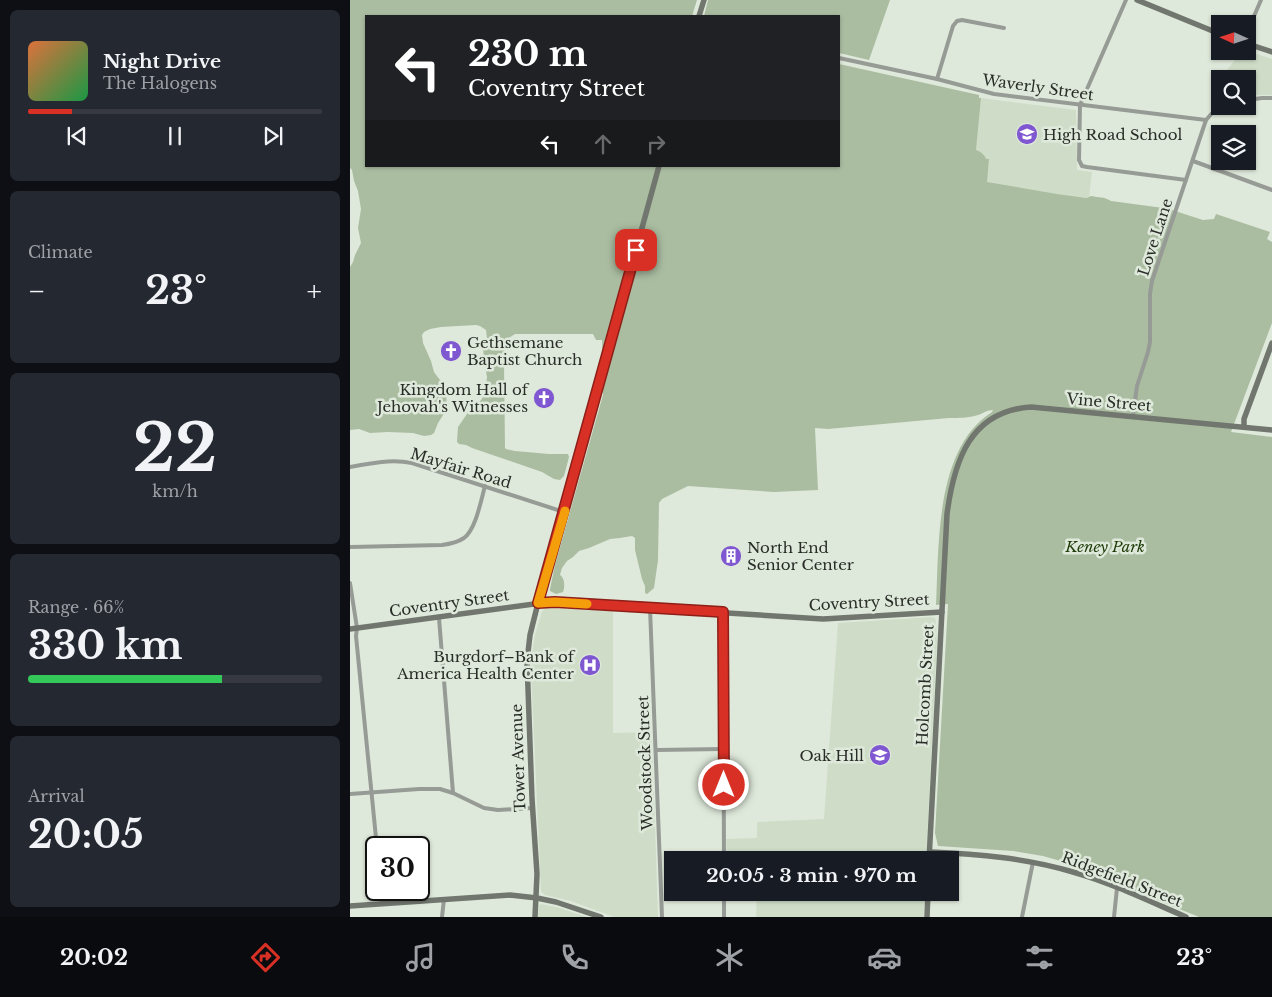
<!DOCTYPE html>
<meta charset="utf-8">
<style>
body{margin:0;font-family:"Libre Baskerville",serif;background:#242831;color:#f1f3f6;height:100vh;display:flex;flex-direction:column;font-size:19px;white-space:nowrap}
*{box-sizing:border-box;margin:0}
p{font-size:16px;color:#9ea1a6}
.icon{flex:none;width:28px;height:28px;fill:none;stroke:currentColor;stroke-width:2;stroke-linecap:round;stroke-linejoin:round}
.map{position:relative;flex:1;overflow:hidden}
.sheet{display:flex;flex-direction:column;gap:10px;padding:10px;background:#0d0f14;width:350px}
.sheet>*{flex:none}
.guide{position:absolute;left:15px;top:15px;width:475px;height:152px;border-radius:0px;box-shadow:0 1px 4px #0004;background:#202124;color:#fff;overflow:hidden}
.needle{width:32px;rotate:273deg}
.buttons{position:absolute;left:861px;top:15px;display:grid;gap:10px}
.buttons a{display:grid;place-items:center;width:45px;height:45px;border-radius:0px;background:#171b24;box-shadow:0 1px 4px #0004;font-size:25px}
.speed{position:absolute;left:15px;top:836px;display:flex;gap:10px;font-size:25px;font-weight:700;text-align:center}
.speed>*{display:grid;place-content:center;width:65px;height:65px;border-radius:50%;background:#171b24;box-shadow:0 1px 4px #0004;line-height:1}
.speed .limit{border:2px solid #111;border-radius:8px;background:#fff;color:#111}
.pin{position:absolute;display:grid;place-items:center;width:42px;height:42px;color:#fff;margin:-21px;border-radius:10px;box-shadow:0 2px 8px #0006}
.me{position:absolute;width:55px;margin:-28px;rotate:0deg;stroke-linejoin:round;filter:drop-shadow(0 0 4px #0008)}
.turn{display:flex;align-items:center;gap:18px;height:105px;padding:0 20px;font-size:22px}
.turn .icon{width:65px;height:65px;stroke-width:2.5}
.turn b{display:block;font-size:35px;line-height:42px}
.lanes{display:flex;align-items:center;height:48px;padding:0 20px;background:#0003;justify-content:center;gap:25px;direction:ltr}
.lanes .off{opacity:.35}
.big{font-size:38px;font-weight:700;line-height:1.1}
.sheet .widget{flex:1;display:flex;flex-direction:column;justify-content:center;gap:8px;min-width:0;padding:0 18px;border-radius:8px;background:#242831}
.sheet .dial{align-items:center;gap:0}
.dial b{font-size:65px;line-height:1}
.song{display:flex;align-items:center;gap:15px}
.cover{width:60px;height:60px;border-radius:8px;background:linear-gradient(135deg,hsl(20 70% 55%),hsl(140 70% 35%))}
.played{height:5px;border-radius:2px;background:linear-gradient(90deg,#d93025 15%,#363941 15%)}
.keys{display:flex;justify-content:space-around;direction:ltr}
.heat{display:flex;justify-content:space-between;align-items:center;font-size:28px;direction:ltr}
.charge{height:8px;border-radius:4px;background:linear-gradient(90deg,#34c759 66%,#363941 0)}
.trip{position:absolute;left:314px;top:851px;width:295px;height:50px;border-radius:0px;background:#171b24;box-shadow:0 1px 4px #0004;font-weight:700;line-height:50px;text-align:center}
.tab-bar{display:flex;height:80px;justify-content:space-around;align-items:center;background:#090b0e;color:#9ea1a6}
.tab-bar .icon{width:35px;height:35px}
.tab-bar .current{color:#d93025}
.tab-bar b{font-size:22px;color:#f1f3f6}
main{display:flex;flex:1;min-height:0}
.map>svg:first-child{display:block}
</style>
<main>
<section class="sheet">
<div class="widget">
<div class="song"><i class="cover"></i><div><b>Night Drive</b><p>The Halogens</p></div></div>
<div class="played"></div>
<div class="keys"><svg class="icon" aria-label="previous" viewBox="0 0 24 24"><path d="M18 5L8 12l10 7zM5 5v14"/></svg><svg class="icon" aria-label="pause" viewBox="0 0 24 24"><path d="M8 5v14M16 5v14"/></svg><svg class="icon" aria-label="next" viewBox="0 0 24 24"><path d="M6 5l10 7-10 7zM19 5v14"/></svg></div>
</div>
<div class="widget"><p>Climate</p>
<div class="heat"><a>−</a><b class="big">23°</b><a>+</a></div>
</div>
<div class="widget dial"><b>22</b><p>km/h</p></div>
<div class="widget"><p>Range · 66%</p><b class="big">330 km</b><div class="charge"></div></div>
<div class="widget"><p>Arrival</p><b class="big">20:05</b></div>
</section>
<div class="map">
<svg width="922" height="917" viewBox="0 0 922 917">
<rect width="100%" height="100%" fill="#dfe9db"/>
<g fill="#cfddc8">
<polygon points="892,51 897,51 922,59 922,95 898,95 898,79 870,79"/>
<polygon points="631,98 726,110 727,170 742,172 739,198 636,186 625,157"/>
<polygon points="196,608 263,611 263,733 302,732 308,917 264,917 221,901 195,895 191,891 181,671 182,653 185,635 192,611"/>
<polygon points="581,617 585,618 586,621 587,642 576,860 377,860 376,839 407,838 407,822 474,819 488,623"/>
<polygon points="407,893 575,893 574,917 406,917"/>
<polygon points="191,904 206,907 237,917 188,917 189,906"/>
</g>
<g fill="#aabda1">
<path d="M0,0h347l-5,16h-326v150h473v-102l140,31v3h2l-5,52c4,1 9,5 10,9h3l-2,23 70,12 30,4 4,-2c9,2 12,0 20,5l60,8 1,1 31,10 11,-1 2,-5 54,18 -3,7 5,3v81l-41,109 41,5v480h-73l-88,-36 -8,-6 -15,-6 -45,-13 -30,-5 -75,-5 -3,-13 13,-229 -12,1c3,-60 -1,-157 56,-193l1,-2c-6,0 -9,3 -15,5 -10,3 -19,3 -29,3l-121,11 -13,-1 3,62 -44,2 -86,-6 -26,13 -3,4 -1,57 -4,28 -7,6 -2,-1v-7l-3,-7 -7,-29v-12l-3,-2 -12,2 -10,1 -21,9 -10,3 -6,6 -6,4 -5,7 -2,7c5,3 5,12 3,17l-7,2 -6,-3v-2l5,-24 48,-170 -1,-55h-6l-3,-6h-78l-8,5 -2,4 -1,20 1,85 1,1 9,2 34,3h19l1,3 -5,19 -4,4 -6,-1 -12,-7 -70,-24 -6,-3 -7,-1 -2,-2 1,-15 11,-16 8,-7 5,-5 4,-12 1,-10 -2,-11 -2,-17 4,-10 -1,-9 -6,-4 -4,-1 -35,2 -11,2 -6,3 -2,3 1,8 8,18 3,11 9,12 3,7 1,18 -9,14 -4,10 -3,2 -7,1 -11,-3 -25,-1 -18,1 -11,-4 -9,1v-163l3,-5 2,-7 6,-12 -3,-15 3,-19 -3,-18 -4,-10 -2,-11 -2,-2z"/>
<polygon points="358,0 540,0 519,60 489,53 489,16 354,16"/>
</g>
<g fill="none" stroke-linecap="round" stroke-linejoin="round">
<g stroke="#979b95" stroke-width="4">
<polyline points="776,0 730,105 729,160 732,166 737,167 836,180"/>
<polyline points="898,30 911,0"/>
<polyline points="489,58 587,79 644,94 856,120"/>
<polyline points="587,79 603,26 607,21 612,20 654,28"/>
<polyline points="898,100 912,98 922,98"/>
<polyline points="843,161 922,190"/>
<polyline points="783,416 787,386 798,352 800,342 800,294 802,281 856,120 864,111 875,106"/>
<path d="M0,467c21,-4 41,-8 62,-4l152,49"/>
<path d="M0,547l92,-2c8,-1 16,-3 22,-7 12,-9 17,-38 21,-52"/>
<polyline points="0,583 7,628 6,636 27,848"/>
<polyline points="300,608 312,917"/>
<polyline points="373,612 374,860"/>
<polyline points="89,618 103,793"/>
<polyline points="306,750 373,749"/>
<polyline points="0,794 69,789 90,789 103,793 134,808 148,810 183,808"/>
<polyline points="31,890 32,904"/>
<polyline points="374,892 374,917"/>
<polyline points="92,917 94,899"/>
<polyline points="672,917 683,862"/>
<polyline points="764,917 767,888"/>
</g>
<g stroke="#71776e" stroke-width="5.5">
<polyline points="787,0 870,34"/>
<polyline points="349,16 354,0"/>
<polyline points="898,44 922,52"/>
<polyline points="894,427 894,419 922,343"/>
<polyline points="0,629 199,602 473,619 592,612"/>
<path d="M580,852c48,2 96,6 143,20 39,11 76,29 113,45"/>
<path d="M579,860l18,-346c7,-53 23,-103 84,-107l241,23"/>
<polyline points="0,906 160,895 187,898 206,902 251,917"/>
<polyline points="185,917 187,874 182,799 177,661 180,635 188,603 214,512 309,166"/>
<polyline points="577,917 578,892"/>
</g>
</g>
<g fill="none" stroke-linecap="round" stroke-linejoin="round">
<g stroke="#8d1f18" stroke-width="12">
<polyline id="route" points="286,250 188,603 205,602 373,612 374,785"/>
</g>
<use href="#route" stroke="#d93025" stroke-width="9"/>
<polyline stroke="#f59e0b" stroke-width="9" points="215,511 188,603 205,602 237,604"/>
</g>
<defs>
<g id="school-disc" transform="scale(1.125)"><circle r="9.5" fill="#7f57d0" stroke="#dfe9db"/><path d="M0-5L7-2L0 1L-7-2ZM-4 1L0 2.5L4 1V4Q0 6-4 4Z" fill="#fff"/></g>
<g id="church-disc" transform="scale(1.125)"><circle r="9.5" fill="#7f57d0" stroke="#dfe9db"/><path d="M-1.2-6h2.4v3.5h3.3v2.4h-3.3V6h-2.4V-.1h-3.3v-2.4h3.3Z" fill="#fff"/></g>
<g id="building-disc" transform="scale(1.125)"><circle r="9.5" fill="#7f57d0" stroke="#dfe9db"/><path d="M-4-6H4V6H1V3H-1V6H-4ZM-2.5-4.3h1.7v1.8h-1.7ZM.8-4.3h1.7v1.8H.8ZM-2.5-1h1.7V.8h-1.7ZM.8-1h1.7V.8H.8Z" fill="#fff"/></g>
<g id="hospital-disc" transform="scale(1.125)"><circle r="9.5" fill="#7f57d0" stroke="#dfe9db"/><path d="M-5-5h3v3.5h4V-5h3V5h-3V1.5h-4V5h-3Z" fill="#fff"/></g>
</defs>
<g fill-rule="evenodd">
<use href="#school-disc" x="677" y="134"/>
<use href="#church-disc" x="101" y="351"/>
<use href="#church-disc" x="194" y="398"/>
<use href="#building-disc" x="381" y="556"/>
<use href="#hospital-disc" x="240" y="665"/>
<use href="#school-disc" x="530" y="755"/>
</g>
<g text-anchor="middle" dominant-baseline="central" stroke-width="5" stroke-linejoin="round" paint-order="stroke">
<g font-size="15" fill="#292d27" stroke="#dfe9db">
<text transform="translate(688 87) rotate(8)">Waverly Street</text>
<text transform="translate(805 237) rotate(-72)">Love Lane</text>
<text transform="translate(759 402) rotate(5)">Vine Street</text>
<text transform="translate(111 468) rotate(17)">Mayfair Road</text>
<text transform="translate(519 602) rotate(-3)">Coventry Street</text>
<text transform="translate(99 603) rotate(-8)">Coventry Street</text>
<text transform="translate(575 685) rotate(-87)">Holcomb Street</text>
<text transform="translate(168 758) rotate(-92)">Tower Avenue</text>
<text transform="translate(295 763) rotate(-92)">Woodstock Street</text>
<text transform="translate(772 879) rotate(21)">Ridgefield Street</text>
</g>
<g font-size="15" fill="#292d27" stroke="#dfe9db" text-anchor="start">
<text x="693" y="134">High Road School</text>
<text x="117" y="342">Gethsemane<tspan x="117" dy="17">Baptist Church</tspan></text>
<text x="178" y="389" text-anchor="end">Kingdom Hall of<tspan x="178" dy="17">Jehovah's Witnesses</tspan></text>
<text x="397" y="547">North End<tspan x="397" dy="17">Senior Center</tspan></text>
<text x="224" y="656" text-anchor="end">Burgdorf–Bank of<tspan x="224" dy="17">America Health Center</tspan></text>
<text x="514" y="755" text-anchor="end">Oak Hill</text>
</g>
<g font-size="15" font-style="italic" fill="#1e3b07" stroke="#dfe9db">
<text x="755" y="546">Keney Park</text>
</g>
</g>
</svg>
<div class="buttons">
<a><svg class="needle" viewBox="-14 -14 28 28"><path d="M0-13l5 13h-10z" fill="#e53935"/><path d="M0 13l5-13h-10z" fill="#9ea1a6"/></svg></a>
<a><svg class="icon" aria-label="search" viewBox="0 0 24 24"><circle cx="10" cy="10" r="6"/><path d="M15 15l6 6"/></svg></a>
<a><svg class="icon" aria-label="layers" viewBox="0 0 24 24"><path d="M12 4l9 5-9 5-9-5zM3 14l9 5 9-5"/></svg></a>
</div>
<div class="speed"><div class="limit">30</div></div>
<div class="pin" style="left:286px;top:250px;background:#d93025"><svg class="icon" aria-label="arrive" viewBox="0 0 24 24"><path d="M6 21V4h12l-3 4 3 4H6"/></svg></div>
<svg class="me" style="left:374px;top:785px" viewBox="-20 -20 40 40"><circle r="17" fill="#d93025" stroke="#fff" stroke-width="3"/><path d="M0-11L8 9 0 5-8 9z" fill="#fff"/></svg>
<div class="trip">20:05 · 3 min · 970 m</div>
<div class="guide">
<div class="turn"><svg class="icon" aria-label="left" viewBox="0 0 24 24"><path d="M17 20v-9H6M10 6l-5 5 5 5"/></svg><div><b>230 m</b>Coventry Street</div></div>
<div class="lanes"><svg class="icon" aria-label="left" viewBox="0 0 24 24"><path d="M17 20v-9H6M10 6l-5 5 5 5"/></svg><svg class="icon off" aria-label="ahead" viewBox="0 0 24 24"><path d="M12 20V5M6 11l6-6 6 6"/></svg><svg class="icon off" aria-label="right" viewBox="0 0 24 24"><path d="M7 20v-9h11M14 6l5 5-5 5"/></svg></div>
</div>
</div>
</main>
<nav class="tab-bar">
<b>20:02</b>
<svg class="icon current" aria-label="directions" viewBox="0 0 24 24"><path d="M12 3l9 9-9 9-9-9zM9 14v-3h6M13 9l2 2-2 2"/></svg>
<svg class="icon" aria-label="music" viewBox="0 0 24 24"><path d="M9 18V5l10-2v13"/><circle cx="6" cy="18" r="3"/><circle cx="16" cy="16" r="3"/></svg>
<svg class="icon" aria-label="phone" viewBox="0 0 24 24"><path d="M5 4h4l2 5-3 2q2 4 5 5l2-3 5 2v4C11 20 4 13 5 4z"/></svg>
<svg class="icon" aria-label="climate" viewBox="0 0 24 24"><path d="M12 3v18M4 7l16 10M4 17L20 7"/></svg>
<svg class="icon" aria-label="car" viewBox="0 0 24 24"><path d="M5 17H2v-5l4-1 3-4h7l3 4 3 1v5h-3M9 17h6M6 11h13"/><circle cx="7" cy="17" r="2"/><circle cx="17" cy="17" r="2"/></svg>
<svg class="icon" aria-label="filters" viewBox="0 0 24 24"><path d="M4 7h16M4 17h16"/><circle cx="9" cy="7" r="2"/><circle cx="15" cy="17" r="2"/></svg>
<b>23°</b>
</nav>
